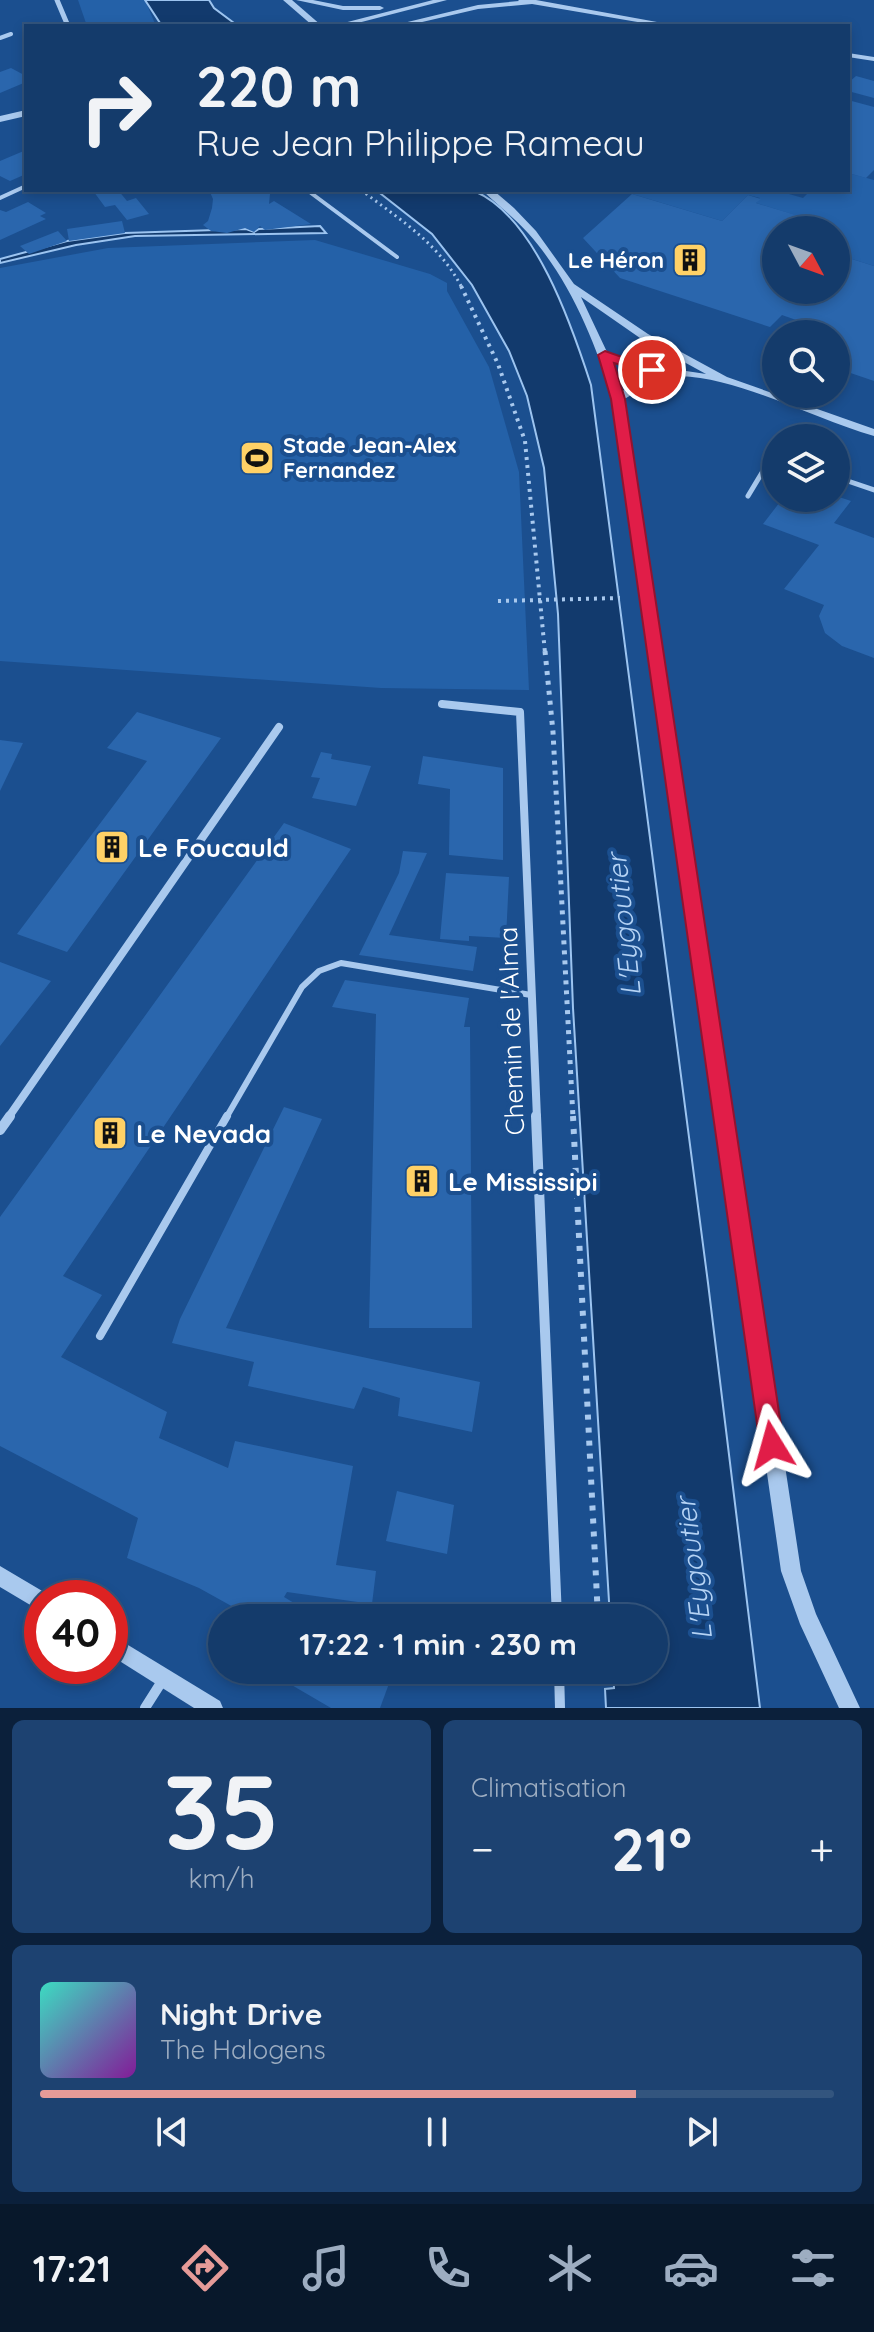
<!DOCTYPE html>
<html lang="fr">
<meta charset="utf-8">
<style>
body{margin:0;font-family:Quicksand,sans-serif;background:#1d4271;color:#f1f3f6;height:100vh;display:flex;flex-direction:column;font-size:30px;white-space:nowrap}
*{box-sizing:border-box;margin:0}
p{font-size:26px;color:#9dadc1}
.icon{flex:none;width:44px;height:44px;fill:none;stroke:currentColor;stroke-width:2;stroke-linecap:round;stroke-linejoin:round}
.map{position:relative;height:1708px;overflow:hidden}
.sheet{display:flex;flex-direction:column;gap:12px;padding:12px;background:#0b203b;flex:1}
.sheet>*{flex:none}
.guide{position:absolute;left:24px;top:24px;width:826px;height:168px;border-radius:0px;box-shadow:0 4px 12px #0003,0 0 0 2px #33557e;background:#143b6b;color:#f1f3f6;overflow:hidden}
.needle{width:52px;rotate:131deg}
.controls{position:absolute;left:762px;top:216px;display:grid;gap:16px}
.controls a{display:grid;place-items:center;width:88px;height:88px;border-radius:50%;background:#143b6b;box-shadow:0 4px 12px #0003,0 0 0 2px #33557e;font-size:40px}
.speed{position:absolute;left:24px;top:1580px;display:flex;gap:16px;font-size:40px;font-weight:700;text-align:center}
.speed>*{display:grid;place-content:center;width:104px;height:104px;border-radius:50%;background:#143b6b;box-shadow:0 4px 12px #0003,0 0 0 2px #33557e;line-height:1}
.speed .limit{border:12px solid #d22;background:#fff;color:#111}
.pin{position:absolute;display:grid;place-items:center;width:68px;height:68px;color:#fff;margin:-34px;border:4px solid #fff;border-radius:50%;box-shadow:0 2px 8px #0007}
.me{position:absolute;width:88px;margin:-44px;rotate:352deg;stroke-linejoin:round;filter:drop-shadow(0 0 6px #0008)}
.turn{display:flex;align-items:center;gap:28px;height:168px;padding:0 40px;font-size:36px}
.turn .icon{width:104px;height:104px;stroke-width:2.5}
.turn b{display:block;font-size:56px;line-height:68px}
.big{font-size:60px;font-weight:700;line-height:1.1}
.sheet .widget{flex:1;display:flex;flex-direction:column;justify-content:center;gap:12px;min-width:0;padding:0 28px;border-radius:12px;background:#1d4271}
.sheet .dial{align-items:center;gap:0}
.dial b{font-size:104px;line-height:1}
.song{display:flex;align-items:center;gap:24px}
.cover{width:96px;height:96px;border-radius:12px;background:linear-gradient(135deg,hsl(170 70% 55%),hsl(290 70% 35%))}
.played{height:8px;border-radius:4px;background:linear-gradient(90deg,#e69b98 75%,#33557e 75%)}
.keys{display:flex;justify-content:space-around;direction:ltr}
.heat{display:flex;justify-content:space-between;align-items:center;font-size:44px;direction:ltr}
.sheet .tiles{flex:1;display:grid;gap:12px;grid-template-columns:1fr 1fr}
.widget:last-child{grid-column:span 2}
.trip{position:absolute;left:208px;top:1604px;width:460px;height:80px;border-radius:40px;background:#143b6b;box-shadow:0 4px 12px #0003,0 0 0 2px #33557e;font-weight:700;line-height:80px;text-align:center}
.menu{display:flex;height:128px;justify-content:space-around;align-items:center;background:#08182b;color:#9dadc1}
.menu .icon{width:56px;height:56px}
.menu .current{color:#e69b98}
.menu b{font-size:36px;color:#f1f3f6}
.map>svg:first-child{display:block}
</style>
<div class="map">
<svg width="874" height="1708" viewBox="0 0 874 1708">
<rect width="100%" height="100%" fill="#1b4f8f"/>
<g fill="#2461a8">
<polygon points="78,0 145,0 156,26 87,26"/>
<polygon points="848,173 874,180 874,266 836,254 836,230 811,230 792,223 798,216 756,203 760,198 748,195 722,221 632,194 635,190 775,190 803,198 811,190 848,190"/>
<polygon points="315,240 430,274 447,283 447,291 489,367 519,472 529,690 381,688 0,661 0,268 108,248"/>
</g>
<g fill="#123a6d" stroke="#9cc4f0" stroke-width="2">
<polygon points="145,0 209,0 214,8 238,26 162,26"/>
<path d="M376,190c18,0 86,-4 98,1 61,25 98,135 117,194l117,898 52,425h-154l-1,-19 9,-1 -1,-18h41v-52h-44l-37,-610 -15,-394 -14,-146 -17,-72 -18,-45 -37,-66 -40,-51z"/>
<polygon points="320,226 326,233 135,236 76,245 0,263 0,259 67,241 125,233 246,229 254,232 259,229"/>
</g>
<g fill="#2a66ad">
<polygon points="11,68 26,76 26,82 0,93 0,72"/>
<polygon points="856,76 874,81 874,98 848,91 848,83"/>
<polygon points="848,100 874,107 874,170 866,178 848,173"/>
<polygon points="26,150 26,174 10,181 0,176 0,161"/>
<polygon points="101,190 118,190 127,201 136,198 149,214 127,220 115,205 105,207 94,192"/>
<polygon points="209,190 265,191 270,194 269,204 274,201 311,224 265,230 260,226 254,232 245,228 227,233 211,231 203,225 208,221 212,208 213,199"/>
<polygon points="632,194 722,221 748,195 761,199 756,203 799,216 792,223 812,230 776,230 776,290 836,290 836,254 874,266 874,381 836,368 836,334 806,334 813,326 782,315 770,327 620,278 583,238"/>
<polygon points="28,202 46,213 40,216 46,219 0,240 0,210 6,212"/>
<polygon points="122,221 125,233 69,241 67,229"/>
<polygon points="58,231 67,241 29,254 20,246"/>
<polygon points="836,496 851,501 834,523 874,538 874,658 842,646 825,633 819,616 824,605 784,589 819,545 763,524 783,498"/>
<polygon points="137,712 221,738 67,952 17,934 147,761 107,748"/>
<polygon points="0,740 23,743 0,791"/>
<polygon points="321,752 332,754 331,759 371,766 356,806 312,798 320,778 311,777"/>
<polygon points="423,756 503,768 503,860 449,855 450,789 418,784"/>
<polygon points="284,823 351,849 63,1276 102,1295 61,1357 167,1412 159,1438 228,1468 235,1441 353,1466 336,1565 376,1571 372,1604 287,1592 284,1597 319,1618 253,1618 199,1588 127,1558 138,1518 0,1446 0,1217"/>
<polygon points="403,851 427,853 389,935 477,947 473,971 359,955 399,873"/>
<polygon points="446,873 509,877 506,938 469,936 469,941 440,939"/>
<polygon points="0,962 51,981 0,1046"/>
<polygon points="345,980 469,998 464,1027 470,1027 472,1328 369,1328 376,1014 332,1007"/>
<polygon points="284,1107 322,1119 226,1328 480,1382 472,1432 398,1416 400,1398 363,1387 354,1409 248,1386 254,1362 172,1343 180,1319"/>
<polygon points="397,1491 454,1505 447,1554 386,1541"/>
<polygon points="266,1670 394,1670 380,1708 331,1708"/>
</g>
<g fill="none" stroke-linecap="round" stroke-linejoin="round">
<path stroke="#a9c9ee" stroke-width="3" stroke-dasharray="2 4" stroke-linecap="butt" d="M361,190c38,29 79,54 101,98"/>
<g stroke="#a9c9ee" stroke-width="4" stroke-dasharray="3 5" stroke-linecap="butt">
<polyline points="461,286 498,364 525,441 545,653"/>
<polyline points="498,601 620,598"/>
</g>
<polyline stroke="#a9c9ee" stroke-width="5" stroke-dasharray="4 6" stroke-linecap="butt" points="545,651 553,732 573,1118"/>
<polyline stroke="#a9c9ee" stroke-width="6" stroke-dasharray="5 8" stroke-linecap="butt" points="573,1116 598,1618"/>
<g stroke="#a9c9ee" stroke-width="4">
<polyline points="0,38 11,34"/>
<polyline points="307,190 397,257"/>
<polyline points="0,198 26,186"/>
</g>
<g stroke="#a9c9ee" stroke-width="5">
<polyline points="836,477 874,490"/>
<polyline points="748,496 772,456 776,457"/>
</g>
<polyline stroke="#a9c9ee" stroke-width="6" points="226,1118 302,987 319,971 341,963 531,995"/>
<polyline stroke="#a9c9ee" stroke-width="8" points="100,1336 227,1116"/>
<polyline stroke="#a9c9ee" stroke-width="5" points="57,0 68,26"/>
<g stroke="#a9c9ee" stroke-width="8">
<polyline points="442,704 520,712 537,1118"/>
<polyline points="8,1118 279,727"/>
</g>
<g stroke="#a9c9ee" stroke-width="10">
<polyline points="536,1116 557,1618"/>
<polyline points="0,1130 10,1116"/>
<polyline points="559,1670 560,1708"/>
<polyline points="145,1708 164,1678"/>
</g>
<g fill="#a9c9ee" fill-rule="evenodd">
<polygon points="283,0 292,0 322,26 313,26"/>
<polygon points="296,0 313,0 343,6 380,6 384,8 380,10 343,10"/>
<polygon points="433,0 447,0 346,26 332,26"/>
<polygon points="518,0 536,0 679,26 661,26 532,4 478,9 405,26 391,26 478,5 519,1"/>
<polygon points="848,53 874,57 874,61 848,57"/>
<polygon points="26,110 26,116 0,122 0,116"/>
<path d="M482,190h11l21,18 22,23 38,53 74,50 79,43 147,52v7c-60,-17 -133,-58 -194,-60 -17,0 -43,15 -57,24l178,1171 15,43 44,94h-21l-39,-84 -19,-53 -168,-1172c-19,-59 -43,-119 -85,-166 -14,-16 -31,-28 -46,-43zM581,297l59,41 66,36 -73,-11 -26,-11zM610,361l21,8 32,5 -31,11 -11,7z"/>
<polygon points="0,1566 49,1595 50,1598 42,1598 42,1612 0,1587"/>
<polygon points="110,1634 220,1701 223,1708 194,1708 110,1655"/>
</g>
</g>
<polygon fill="#e11d48" stroke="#92132f" stroke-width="2" points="605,351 659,370 652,374 614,363 625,399 784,1445 780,1454 772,1457 764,1454 760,1445 611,399 598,355"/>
<defs>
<g id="building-square" transform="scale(1.8)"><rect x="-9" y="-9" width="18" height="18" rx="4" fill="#ffd166" stroke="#1b4f8f"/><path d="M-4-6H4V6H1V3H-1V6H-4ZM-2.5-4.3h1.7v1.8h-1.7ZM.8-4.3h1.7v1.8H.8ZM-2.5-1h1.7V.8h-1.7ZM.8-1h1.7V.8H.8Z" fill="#111"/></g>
<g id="stadium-square" transform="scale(1.8)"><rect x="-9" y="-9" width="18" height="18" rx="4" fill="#ffd166" stroke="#1b4f8f"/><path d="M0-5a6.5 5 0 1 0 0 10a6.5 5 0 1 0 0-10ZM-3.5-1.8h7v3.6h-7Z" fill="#111"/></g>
</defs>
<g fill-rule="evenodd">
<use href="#building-square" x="690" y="260"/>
<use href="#stadium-square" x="257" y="458"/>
<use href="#building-square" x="112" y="847"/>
<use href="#building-square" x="110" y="1133"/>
<use href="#building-square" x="422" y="1181"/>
</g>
<g text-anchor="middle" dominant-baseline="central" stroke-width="8" stroke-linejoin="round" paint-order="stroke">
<g font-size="22" font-weight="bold" fill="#fff" stroke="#1b4f8f" text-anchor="end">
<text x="664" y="260">Le Héron</text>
<text x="283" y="445" text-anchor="start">Stade Jean-Alex<tspan x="283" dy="25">Fernandez</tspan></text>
</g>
<g font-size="26" font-weight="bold" fill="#fff" stroke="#1b4f8f" text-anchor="start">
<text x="138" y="847">Le Foucauld</text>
<text x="136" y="1133">Le Nevada</text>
<text x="448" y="1181">Le Mississipi</text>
</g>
<g font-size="26" fill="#fff" stroke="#1b4f8f">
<text transform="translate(511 1031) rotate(-92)">Chemin de l'Alma</text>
</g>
<g font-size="28" font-style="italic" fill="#b5d3f5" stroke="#1b4f8f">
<text transform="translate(623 925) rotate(-96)">L'Eygoutier</text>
<text transform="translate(693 1569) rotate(-97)">L'Eygoutier</text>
</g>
</g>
</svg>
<div class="controls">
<a><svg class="needle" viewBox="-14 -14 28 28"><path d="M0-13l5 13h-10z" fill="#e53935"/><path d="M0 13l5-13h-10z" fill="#9dadc1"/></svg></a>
<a><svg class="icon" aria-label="search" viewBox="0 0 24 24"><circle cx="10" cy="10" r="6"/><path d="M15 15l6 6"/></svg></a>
<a><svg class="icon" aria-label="layers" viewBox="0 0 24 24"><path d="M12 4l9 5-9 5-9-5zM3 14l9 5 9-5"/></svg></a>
</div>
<div class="speed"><div class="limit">40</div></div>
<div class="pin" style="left:652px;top:370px;background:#d93025"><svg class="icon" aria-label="arrive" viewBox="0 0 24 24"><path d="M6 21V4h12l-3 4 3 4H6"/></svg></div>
<svg class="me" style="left:772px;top:1445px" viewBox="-20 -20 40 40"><path d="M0-17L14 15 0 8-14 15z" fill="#e11d48" stroke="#fff" stroke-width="4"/></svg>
<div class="trip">17:22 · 1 min · 230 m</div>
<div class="guide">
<div class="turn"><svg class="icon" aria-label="right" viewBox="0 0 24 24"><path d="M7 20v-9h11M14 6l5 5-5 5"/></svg><div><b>220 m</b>Rue Jean Philippe Rameau</div></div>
</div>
</div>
<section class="sheet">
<div class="tiles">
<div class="widget dial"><b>35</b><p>km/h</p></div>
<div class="widget"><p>Climatisation</p>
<div class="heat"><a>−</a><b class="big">21°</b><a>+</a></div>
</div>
<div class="widget">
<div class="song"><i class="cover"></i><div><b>Night Drive</b><p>The Halogens</p></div></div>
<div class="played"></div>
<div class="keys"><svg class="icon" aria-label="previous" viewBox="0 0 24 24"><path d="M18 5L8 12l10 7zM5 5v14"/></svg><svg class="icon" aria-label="pause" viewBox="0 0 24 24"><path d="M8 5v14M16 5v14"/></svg><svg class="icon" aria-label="next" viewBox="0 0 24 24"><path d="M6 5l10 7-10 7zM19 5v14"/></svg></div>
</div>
</div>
</section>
<nav class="menu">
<b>17:21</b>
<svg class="icon current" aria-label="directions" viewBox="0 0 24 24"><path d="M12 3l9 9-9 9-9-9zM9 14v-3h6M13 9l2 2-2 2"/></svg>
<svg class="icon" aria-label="music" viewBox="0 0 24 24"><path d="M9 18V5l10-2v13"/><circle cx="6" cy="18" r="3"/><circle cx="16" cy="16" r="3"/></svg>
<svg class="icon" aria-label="phone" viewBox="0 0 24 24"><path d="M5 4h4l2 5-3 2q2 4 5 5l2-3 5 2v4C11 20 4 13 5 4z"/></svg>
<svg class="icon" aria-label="climate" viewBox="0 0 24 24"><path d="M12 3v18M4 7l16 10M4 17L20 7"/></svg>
<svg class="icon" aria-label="car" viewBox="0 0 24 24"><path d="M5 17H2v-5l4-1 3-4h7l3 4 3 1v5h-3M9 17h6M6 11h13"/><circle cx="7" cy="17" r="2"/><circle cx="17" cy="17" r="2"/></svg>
<svg class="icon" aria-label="filters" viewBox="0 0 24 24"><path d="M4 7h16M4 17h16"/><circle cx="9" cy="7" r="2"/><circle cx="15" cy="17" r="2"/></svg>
</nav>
